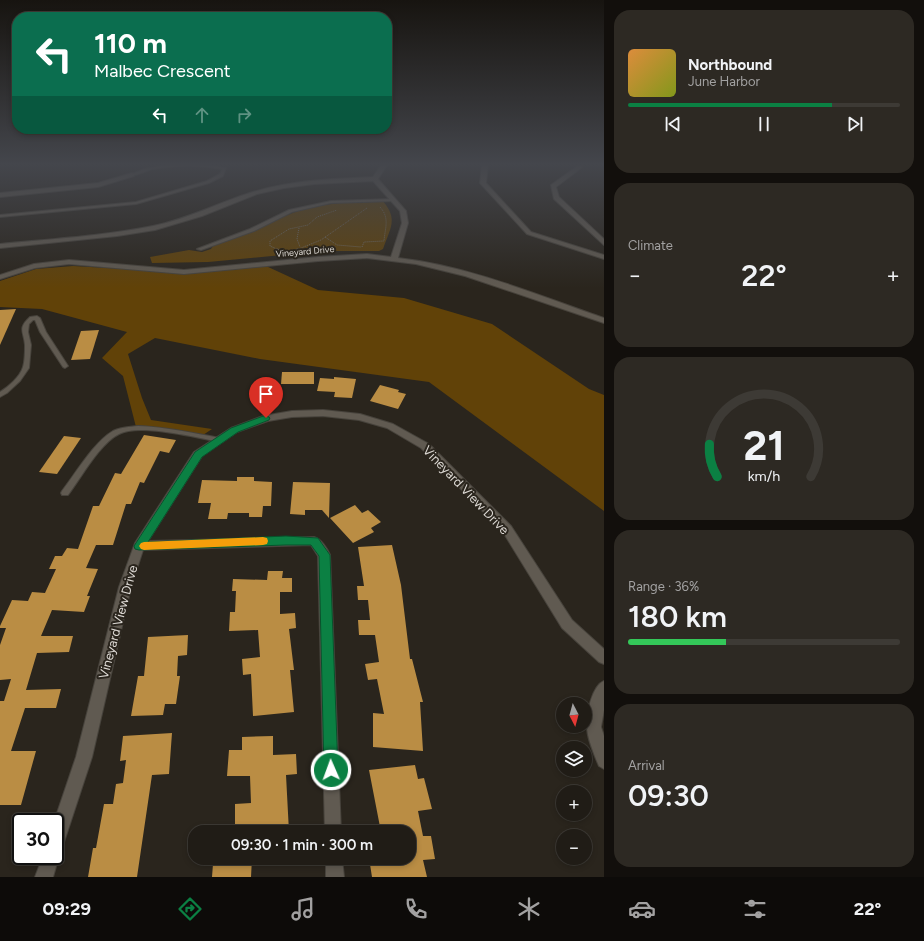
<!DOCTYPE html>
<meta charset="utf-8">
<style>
body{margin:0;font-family:Figtree,sans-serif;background:#2d2923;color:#f1f3f6;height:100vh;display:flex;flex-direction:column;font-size:15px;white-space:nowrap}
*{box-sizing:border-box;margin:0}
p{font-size:13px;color:#a2a1a1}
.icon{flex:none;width:22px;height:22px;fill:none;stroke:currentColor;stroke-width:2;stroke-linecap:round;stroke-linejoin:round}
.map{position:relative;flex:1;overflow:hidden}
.drawer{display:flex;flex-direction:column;gap:10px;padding:10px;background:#120f0c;width:320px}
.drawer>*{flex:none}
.banner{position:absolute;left:12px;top:12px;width:380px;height:122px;border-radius:16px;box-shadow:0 2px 6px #0003,0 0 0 1px #3d3a35;background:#0b6e4f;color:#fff;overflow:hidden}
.needle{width:26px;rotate:174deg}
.tools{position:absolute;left:556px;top:697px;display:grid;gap:8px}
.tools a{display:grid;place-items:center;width:36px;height:36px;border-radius:50%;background:#201c16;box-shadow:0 2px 6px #0003,0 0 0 1px #3d3a35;font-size:20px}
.speed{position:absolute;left:12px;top:813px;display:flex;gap:8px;font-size:20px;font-weight:700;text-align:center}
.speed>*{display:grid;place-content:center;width:52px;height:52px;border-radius:50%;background:#201c16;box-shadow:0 2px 6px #0003,0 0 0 1px #3d3a35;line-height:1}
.speed .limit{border:2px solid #111;border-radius:6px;background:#fff;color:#111}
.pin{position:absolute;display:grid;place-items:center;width:34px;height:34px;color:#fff;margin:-41px -17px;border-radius:50% 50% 50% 0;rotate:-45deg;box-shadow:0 0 4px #0007}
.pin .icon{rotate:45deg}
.me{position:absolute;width:44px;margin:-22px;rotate:358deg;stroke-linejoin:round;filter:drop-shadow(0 0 3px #0008)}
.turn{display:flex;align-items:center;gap:14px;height:84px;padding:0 16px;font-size:18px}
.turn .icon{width:52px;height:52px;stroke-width:2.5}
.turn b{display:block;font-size:28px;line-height:34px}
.lanes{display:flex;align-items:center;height:38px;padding:0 16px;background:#0003;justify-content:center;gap:20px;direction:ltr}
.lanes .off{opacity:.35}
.big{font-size:30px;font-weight:600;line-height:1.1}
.drawer .card{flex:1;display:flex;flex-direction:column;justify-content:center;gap:6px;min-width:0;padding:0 14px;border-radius:16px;background:#2d2923}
.drawer .dial{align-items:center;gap:0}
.dial svg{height:104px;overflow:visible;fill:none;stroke:#3d3a35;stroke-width:7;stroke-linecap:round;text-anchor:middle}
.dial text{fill:#f1f3f6;stroke:none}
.song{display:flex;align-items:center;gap:12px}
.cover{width:48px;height:48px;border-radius:6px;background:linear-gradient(135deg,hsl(30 70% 55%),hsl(70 70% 35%))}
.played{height:4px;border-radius:2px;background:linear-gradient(90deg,#0b8043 75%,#3d3a35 75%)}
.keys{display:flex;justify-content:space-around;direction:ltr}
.heat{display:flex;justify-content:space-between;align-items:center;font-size:22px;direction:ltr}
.charge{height:6px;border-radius:3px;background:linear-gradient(90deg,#34c759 36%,#3d3a35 0)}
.trip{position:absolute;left:188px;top:825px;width:228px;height:40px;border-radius:16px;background:#201c16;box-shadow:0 2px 6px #0003,0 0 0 1px #3d3a35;font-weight:600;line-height:40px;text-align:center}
.dock{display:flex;height:64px;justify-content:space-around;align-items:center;background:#0d0b09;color:#a2a1a1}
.dock .icon{width:28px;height:28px}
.dock .on{color:#0b8043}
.dock b{font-size:18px;color:#f1f3f6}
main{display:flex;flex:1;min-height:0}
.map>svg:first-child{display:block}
</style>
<main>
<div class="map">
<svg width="604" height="877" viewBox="0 0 604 877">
<rect width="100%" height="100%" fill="#2a251d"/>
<g fill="#614208">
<path d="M382,200c17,19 8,28 1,49l-4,2h-55l-116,11 -56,1 -2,-6 39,-7 13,2 9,-3 4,-6 31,-11 59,-24 40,-6z"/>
<polygon points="73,266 194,273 266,266 318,290 404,298 492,324 589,389 604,395 604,511 429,382 260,359 155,338 128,354 142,398 151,420 212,429 203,435 155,428 136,427 123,376 102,358 127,332 42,309 0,307 0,281 36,269"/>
</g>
<g fill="#ba8d44">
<polygon points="16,309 0,345 0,310"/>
<polygon points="99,330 90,359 71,360 81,331"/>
<polygon points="282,372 314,372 314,384 281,384"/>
<polygon points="334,377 356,379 352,398 334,397 335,392 317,391 320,378 334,379"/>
<polygon points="380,385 399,390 398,392 406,394 398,409 370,401"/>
<polygon points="144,435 176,440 169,453 160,451 144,483 140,482 131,504 126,504 113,545 96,545 86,568 98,569 87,596 90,596 84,612 52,610 41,636 73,636 69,652 37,653 26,690 61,689 56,708 25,708 11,751 36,751 21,805 0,805 0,701 4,701 11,679 0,680 0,645 6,628 0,628 0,626 12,600 28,601 32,592 45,593 56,569 49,569 55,556 62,556 67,548 78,549 93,506 99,506 115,473 121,474"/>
<polygon points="64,436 81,438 57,474 39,472"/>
<polygon points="237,477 254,477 254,481 272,482 271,506 263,506 262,517 249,517 249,513 228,513 227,519 208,519 211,503 198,503 202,480 237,481"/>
<polygon points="293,482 330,483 329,518 322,510 305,510 305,515 290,514"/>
<polygon points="355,505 362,513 368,510 381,522 371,528 374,532 353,543 330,518"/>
<polygon points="392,545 401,585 410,659 412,659 423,702 420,702 423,751 373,747 373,713 384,714 377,679 368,680 365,664 379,662 375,635 359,635 358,620 370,620 368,600 358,600 357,586 364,586 358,547"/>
<polygon points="268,571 283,571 282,578 292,578 292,592 280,592 280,614 295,613 296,628 289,629 294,670 290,670 294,712 253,716 251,674 243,675 242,659 260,657 258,630 229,631 230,612 235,612 236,591 232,591 233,579 267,580"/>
<polygon points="188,635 187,655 178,656 177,676 180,676 176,704 165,704 163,715 131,716 138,676 144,676 148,637"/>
<polygon points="172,733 169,774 152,775 137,877 88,877 93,848 96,848 104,804 113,804 116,784 123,783 126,760 120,761 123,736"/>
<polygon points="273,736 273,755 296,754 297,774 286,775 289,832 235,832 235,804 251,803 250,776 227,776 229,750 242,750 242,737"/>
<polygon points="415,765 418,779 424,778 432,809 418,811 423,836 431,836 435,859 423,860 427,877 372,877 369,858 409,858 409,832 381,832 369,770"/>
<polygon points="219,858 252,858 251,877 212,877 213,864 219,865"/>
</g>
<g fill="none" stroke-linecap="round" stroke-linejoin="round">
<g stroke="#47433c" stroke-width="2">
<g id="lane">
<path d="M166,165h43l17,3 -3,8 -14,7 -73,21 -136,13v-2l136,-13 71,-21 13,-7 2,-5c-22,-4 -47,-4 -69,0 -6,1 -18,8 -23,6l14,-6z"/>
<polygon points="393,199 394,199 394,201 331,203 292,212 254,231 201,250 197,249 250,229 289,210 331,201"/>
<path d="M37,316l3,2 6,14 22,34 -3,2 -2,-1 -23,-35 -5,-12h-2l-4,4 -1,8 3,13 -2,23 -9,13 -13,12 -7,4v-5c8,-5 20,-15 23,-25 2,-6 2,-16 2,-22 -1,-14 -8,-16 5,-28z"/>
<path d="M138,426c28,1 55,7 82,12l4,2 -4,2c-23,-4 -80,-19 -101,-8 -19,9 -38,44 -51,61h-6l-1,-2 1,-2c14,-18 32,-49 51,-60 8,-4 17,-4 25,-5z"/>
</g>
</g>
<g stroke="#47433c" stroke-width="2">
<g id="street">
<path d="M381,165h6l-9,14 28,32 2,12 -10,35c71,8 139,37 206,60v5l-139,-47 -49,-12 -49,-6 -49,3 -134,13 -115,-10 -34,4 -35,11v-4l34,-11 35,-4 115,10 134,-13 49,-3 24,3 11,-34 -2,-12 -27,-30 -59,3 -30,4 -27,6 -55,22 -47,14 -38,6 -117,12v-4c51,-5 103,-8 153,-18 35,-7 67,-24 100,-34 39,-12 80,-13 120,-15z"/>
<polygon points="482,165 488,165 486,183 531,232 604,255 604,259 527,234 480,183"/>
<polygon points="579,165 582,167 581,168 556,187 559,197 604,239 604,245 554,199 551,185"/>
<polygon points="132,173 134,174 134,176 98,187 0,197 0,193 98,183"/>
<path d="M323,410l37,4 33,10 36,20 82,82 61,94 32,29v15l-5,-2 -37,-34 -59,-96 -82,-84 -34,-20 -28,-8 -36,-4 -31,1 -24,4 -31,11 -35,24 -54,85 166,-4c7,2 13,11 16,18l11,277h-16l-7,-276 -7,-11 -168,5 -12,37 -39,170 -29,88 -2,6 -3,1 1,4 -6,21h-18l8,-21h12l-1,-34 22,-65 43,-170 16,-44 59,-91 37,-24 32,-12 29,-5z"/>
<path d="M604,681v29l-3,17 3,9v33l-5,-3c-4,-9 -12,-29 -12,-39 -1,-13 5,-41 17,-46z"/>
<polygon points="326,858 342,858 344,877 326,877"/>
</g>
</g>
<g stroke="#757069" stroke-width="1" stroke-dasharray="1 1" stroke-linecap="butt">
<polyline points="299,228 297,239 300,247"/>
<polyline points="325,237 337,245 361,247"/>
<path d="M362,247l2,-5 20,-1c1,-13 6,-23 -4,-34"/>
<polyline points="279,250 270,246 270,241 289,229 308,225 317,217 337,210"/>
<polyline points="296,250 321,240 367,208"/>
</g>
<g stroke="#757069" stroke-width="1.5" stroke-dasharray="1.5 1.5" stroke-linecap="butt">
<polyline points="277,249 280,251 293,251"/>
<polyline points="294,251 298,249"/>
</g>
<use href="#lane" fill="#605a51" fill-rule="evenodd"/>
<use href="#street" fill="#605a51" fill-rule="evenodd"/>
</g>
<linearGradient id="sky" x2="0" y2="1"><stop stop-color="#171410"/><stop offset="0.57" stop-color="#44464c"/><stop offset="1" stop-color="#44464c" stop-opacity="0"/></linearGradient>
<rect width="604" height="288" fill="url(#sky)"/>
<polygon fill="#0b8043" stroke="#07532c" points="266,415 270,418 269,420 238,432 202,457 148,542 286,536 318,538 330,555 338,770 336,775 331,778 326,775 324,770 319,556 311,545 286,545 139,550 135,549 134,546 195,452 231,428"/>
<polygon fill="#f59e0b" points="263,537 267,538 268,541 267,544 263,545 144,550 141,549 139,546 141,543 144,542"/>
<g text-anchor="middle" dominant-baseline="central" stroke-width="4" stroke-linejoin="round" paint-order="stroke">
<g font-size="9" fill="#ddd9d4" stroke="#2a251d">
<text transform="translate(305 251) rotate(-5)">Vineyard Drive</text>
</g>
<g font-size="13" fill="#ddd9d4" stroke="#2a251d">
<text transform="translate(466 490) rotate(46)">Vineyard View Drive</text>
<text transform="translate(118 622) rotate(-75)">Vineyard View Drive</text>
</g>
</g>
</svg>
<div class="tools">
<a><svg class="needle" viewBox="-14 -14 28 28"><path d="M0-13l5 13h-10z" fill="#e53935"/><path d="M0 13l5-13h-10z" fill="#a2a1a1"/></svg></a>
<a><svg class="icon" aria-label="layers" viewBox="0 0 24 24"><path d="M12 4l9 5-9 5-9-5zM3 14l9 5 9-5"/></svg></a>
<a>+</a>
<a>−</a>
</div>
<div class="speed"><div class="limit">30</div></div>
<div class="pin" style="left:266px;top:418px;background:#d93025"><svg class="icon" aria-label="arrive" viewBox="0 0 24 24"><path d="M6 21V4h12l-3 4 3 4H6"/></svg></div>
<svg class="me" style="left:331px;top:770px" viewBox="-20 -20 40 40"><circle r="17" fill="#0b8043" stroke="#fff" stroke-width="3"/><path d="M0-11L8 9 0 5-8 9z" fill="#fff"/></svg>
<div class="trip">09:30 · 1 min · 300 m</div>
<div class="banner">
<div class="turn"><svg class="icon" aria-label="left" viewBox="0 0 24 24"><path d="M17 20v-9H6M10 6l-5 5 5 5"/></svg><div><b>110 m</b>Malbec Crescent</div></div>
<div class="lanes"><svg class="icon" aria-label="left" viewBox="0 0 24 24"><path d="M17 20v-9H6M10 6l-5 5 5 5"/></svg><svg class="icon off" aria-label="ahead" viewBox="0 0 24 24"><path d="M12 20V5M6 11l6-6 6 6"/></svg><svg class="icon off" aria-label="right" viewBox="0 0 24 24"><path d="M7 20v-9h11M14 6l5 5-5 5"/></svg></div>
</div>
</div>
<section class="drawer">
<div class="card">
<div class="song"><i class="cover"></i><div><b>Northbound</b><p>June Harbor</p></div></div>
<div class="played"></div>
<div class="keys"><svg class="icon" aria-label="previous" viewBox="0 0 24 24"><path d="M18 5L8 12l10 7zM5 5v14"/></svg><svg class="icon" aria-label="pause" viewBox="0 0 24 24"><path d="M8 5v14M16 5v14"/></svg><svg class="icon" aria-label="next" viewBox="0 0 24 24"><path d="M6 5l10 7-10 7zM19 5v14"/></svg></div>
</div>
<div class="card"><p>Climate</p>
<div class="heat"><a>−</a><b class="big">22°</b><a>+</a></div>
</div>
<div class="card dial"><svg viewBox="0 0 100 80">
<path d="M14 69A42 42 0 1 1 86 69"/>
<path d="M14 69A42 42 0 0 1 8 44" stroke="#0b8043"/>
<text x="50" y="56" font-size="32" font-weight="700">21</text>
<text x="50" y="72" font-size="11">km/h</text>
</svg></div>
<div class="card"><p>Range · 36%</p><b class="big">180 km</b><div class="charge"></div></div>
<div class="card"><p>Arrival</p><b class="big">09:30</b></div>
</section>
</main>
<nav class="dock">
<b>09:29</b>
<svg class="icon on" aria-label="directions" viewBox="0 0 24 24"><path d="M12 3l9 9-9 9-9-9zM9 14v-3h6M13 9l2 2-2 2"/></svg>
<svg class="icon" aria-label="music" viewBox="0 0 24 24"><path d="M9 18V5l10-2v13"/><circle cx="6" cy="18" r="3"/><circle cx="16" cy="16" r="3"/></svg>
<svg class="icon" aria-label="phone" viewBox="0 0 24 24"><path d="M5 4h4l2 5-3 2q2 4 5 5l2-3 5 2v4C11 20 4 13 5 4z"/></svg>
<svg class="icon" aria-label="climate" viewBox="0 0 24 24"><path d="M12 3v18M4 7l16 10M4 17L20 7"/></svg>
<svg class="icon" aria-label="car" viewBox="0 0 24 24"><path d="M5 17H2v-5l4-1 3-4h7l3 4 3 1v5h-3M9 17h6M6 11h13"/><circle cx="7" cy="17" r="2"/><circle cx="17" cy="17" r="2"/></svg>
<svg class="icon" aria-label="filters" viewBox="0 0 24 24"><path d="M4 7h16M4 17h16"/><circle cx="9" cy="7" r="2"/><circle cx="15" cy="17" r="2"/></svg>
<b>22°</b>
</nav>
